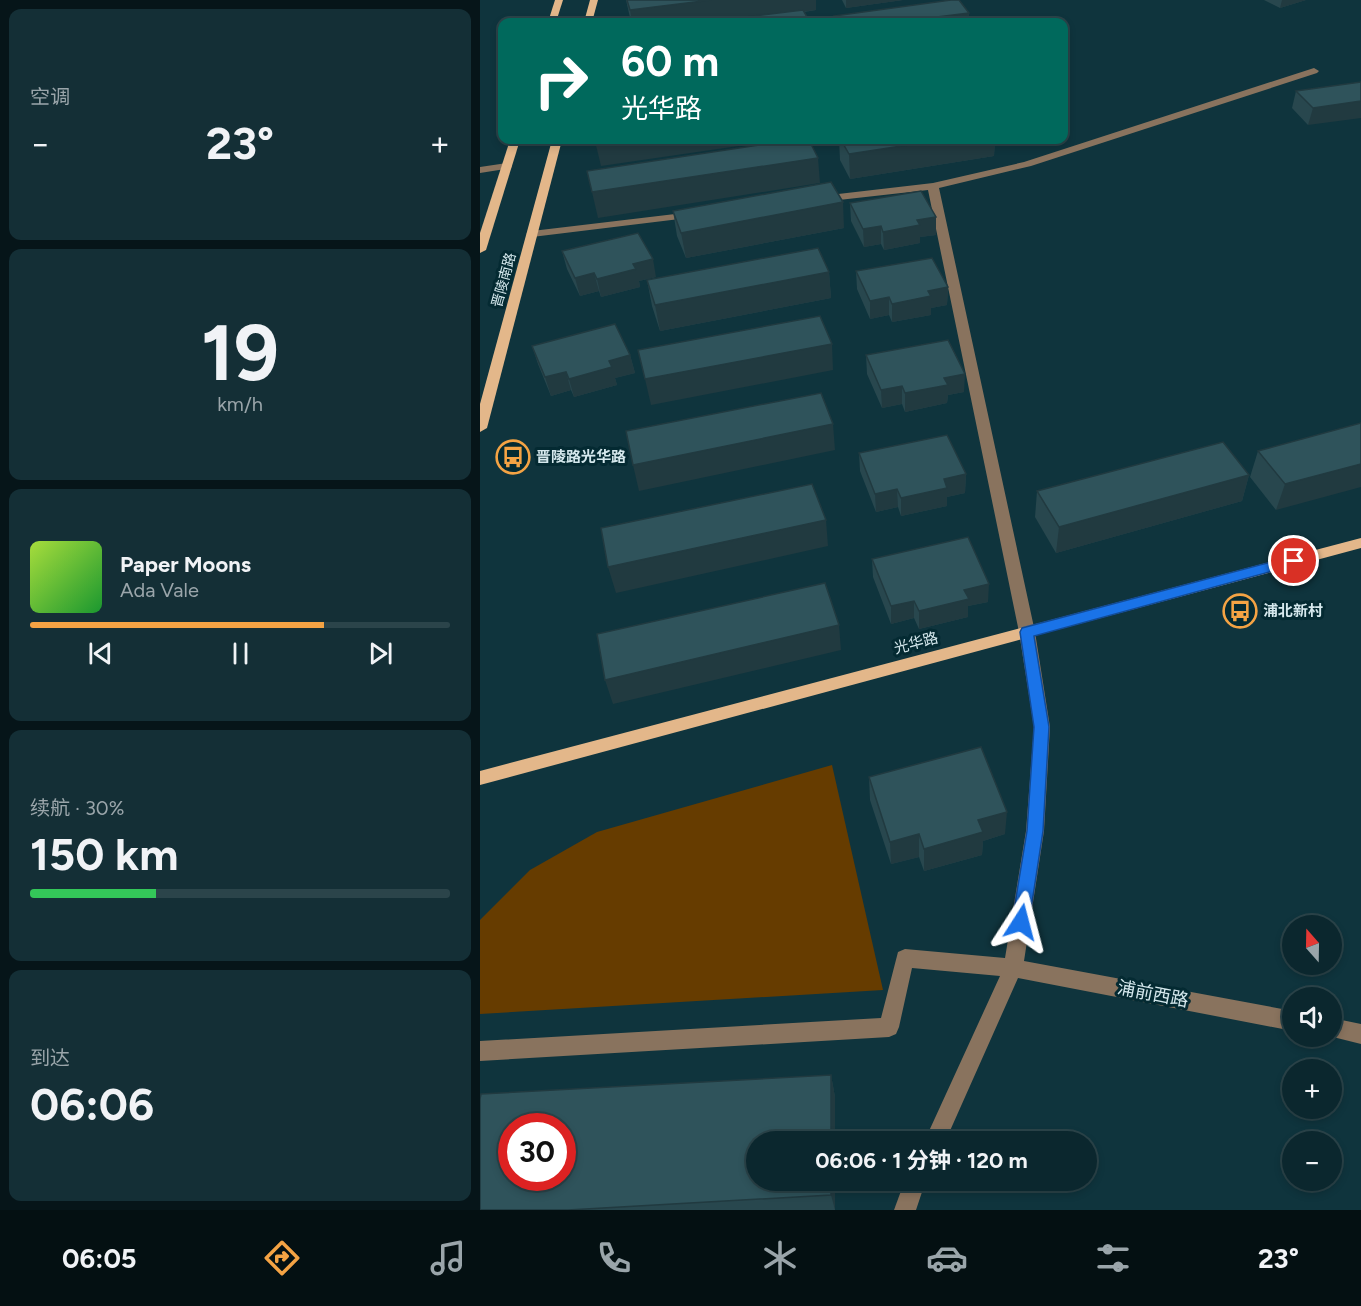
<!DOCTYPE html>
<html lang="zh">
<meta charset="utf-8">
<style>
body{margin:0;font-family:Figtree,"Noto Sans SC",sans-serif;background:#142f36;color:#f1f3f6;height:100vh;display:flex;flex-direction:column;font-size:22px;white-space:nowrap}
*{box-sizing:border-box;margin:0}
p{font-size:20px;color:#9aa5aa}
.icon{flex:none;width:33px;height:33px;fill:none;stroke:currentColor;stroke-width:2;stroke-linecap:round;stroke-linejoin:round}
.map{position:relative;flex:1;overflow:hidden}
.side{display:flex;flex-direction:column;gap:9px;padding:9px;background:#061519;width:480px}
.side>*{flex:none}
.hud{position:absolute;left:18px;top:18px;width:570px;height:126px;border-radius:12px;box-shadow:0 3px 9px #0003,0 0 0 2px #2b444a;background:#00695c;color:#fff;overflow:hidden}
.needle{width:39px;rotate:340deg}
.tools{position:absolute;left:802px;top:915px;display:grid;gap:12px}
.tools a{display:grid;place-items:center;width:60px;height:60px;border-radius:50%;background:#0b272e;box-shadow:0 3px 9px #0003,0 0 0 2px #2b444a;font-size:30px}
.speed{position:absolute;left:18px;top:1113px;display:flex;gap:12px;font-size:30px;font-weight:700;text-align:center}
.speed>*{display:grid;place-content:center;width:78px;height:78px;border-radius:50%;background:#0b272e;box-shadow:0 3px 9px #0003,0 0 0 2px #2b444a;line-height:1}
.speed .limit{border:9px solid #d22;background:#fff;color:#111}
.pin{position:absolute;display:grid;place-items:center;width:51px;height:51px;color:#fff;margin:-26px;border:3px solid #fff;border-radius:50%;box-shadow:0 2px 6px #0007}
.me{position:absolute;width:66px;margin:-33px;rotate:9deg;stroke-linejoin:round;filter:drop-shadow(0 0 4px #0008)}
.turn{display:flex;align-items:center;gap:21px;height:126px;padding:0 24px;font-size:27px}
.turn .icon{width:78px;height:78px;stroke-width:2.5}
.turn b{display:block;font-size:42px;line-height:51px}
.big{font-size:45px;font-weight:700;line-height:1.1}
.side .tile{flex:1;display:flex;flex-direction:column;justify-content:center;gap:9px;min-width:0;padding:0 21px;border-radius:12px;background:#142f36}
.side .dial{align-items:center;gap:0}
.dial b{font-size:78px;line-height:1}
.song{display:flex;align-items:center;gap:18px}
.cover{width:72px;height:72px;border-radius:9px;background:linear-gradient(135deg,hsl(80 70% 55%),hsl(130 70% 35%))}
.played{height:6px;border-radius:3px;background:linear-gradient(90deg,#f4a344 70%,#2b444a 70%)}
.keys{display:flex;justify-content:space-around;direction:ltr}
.heat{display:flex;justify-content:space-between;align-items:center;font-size:33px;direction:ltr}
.charge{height:9px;border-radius:4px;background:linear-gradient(90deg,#34c759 30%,#2b444a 0)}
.trip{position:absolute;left:266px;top:1131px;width:351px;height:60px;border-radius:30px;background:#0b272e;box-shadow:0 3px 9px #0003,0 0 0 2px #2b444a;font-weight:700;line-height:60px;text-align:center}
.dock{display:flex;height:96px;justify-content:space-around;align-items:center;background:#041012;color:#9aa5aa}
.dock .icon{width:42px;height:42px}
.dock .current{color:#f4a344}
.dock b{font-size:27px;color:#f1f3f6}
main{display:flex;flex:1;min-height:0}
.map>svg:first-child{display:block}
</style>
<main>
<section class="side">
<div class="tile"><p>空调</p>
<div class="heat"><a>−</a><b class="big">23°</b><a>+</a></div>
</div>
<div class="tile dial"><b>19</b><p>km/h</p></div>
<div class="tile">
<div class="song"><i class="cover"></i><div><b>Paper Moons</b><p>Ada Vale</p></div></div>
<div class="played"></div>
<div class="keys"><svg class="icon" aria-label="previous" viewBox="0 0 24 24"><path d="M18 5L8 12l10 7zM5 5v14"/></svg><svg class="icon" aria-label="pause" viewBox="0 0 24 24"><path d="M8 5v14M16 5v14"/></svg><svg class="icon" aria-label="next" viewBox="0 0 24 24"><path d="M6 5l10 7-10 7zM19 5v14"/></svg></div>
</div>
<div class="tile"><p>续航 · 30%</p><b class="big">150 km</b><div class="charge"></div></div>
<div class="tile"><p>到达</p><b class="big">06:06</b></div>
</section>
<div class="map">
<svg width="881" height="1210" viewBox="0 0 881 1210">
<rect width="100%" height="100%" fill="#0f343d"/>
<polygon fill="#663c00" points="352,765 403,990 0,1014 0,920 50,870 117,832"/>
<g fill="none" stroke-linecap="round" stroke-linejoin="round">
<g fill="#89735e" fill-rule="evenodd">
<polygon points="834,68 839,71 837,73 551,166 459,188 555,632 570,727 564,831 544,961 813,1011 813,1031 538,978 465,1142 444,1142 520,976 432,968 419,1027 416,1034 409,1037 0,1061 0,1041 401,1018 418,952 425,949 525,958 546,831 554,727 539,632 448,190 341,202 336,199 341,196 453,183 544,162"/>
<polygon points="27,163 32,166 31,168 0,173 0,167"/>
<polygon points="212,212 217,215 216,217 52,237 46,234 52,231"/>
<polygon points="852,1018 881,1024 881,1044 849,1036 852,1036"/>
<polygon points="425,1180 446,1180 436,1210 414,1210"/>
</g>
<g fill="#e3b78a" fill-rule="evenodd">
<polygon points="75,0 83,0 76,22 68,22"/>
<polygon points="110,0 118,0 112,22 104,22"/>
<polygon points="30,140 40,140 6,250 0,253 0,233"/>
<polygon points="72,140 82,140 7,428 0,432 0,404"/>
<polygon points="881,538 881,548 0,785 0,771"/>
</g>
</g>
<g fill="#28474e">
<polygon points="146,0 336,0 336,10 324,12 330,22 151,22"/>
<polygon points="362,0 423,0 366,8"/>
<polygon points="784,0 826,0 800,8"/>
<polygon points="881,82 828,125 812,108 816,91"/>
<polygon points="359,140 515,140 514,156 370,179 360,160"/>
<polygon points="370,203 456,235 440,237 440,243 404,250 401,244 384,247 371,221"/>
<polygon points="193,211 364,228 206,258 197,236"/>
<polygon points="82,251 176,277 159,281 160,287 121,297 119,291 100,296 87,269"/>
<polygon points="376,271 468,287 467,305 451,308 451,315 412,322 409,315 390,319 377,289"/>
<polygon points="349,272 351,298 180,331 172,306 167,280"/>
<polygon points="52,346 150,355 155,373 135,378 137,385 94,397 91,390 71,396 58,364"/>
<polygon points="386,355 484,392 468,395 467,403 425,412 422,404 402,408 387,374"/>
<polygon points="881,423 796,510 770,477 778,451"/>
<polygon points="379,453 486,474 485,493 467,497 467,506 421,516 418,507 396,512 380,471"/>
<polygon points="769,475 762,501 576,553 555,517 557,491"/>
<polygon points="392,559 508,602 488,606 488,617 439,629 434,618 411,624 393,577"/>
<polygon points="389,777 525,834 503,841 502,855 444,871 439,857 411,864 390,800"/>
<polygon points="351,1075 355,1097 355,1210 0,1210"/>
</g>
<g fill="#213a40">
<polygon points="231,0 336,0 336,10 241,22 152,22 150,10"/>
<polygon points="366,0 423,0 366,8"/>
<polygon points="802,0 826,0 800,8"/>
<polygon points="489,13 489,22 417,22"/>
<polygon points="881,101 881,118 828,125 833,108"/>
<polygon points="128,140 299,140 121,166 115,141"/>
<polygon points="461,140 515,140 514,156 370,179 369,154"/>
<polygon points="338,158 340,183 118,218 112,192"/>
<polygon points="363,202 364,228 206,258 201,233"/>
<polygon points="456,217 456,235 440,237 440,243 404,250 403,232 437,220"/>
<polygon points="401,226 401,244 384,247 383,229"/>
<polygon points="173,259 176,277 159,281 160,287 121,297 117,279 153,264"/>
<polygon points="349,272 351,298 180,331 175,305"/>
<polygon points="114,273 119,291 100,296 95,278"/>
<polygon points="468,287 467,305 451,308 451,315 412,322 412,304 448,291"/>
<polygon points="409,297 409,315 390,319 390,301"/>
<polygon points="352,344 353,370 171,405 165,379"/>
<polygon points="150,355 155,373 135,378 137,385 94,397 89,379 129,361"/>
<polygon points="86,372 91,390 71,396 65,377"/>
<polygon points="485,374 484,392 468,395 467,403 425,412 425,393 464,378"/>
<polygon points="422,386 422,404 402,408 401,390"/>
<polygon points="353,424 355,450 159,491 153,465"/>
<polygon points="881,464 881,487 796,510 805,484"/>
<polygon points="486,474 485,493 467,497 467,506 421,516 421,498 464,479"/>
<polygon points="769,475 762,501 576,553 579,527"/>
<polygon points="417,489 418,507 396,512 395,494"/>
<polygon points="346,520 348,546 136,593 128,567"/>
<polygon points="509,584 508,602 488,606 488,617 439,629 439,611 484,590"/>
<polygon points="434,601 434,618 411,624 411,606"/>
<polygon points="359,625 361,650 133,704 125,680"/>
<polygon points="527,812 525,834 503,841 502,855 444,871 444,849 498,820"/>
<polygon points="439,834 439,857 411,864 410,842"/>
<polygon points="351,1075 355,1097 355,1142 351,1142"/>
<polygon points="351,1180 355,1180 355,1210 351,1195"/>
</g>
<g fill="#2f535b" stroke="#213a40" stroke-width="1.5" fill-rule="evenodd">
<polygon points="147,0 231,0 150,10"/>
<polygon points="471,0 479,0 489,13 417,22 358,22 354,16"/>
<polygon points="323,10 330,22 224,22"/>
<polygon points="881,82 881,101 833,108 816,91"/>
<polygon points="115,140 128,140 115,141"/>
<polygon points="313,140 329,140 338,158 112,192 107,171"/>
<polygon points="361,140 461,140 369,154"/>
<polygon points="351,182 363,202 201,233 193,211"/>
<polygon points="441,191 456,217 437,220 440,225 403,232 401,226 383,229 370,203"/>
<polygon points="158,233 173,259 153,264 156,269 117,279 114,273 95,278 82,251"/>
<polygon points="338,248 349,272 175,305 167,280"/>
<polygon points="452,258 468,287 448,291 451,296 412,304 409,297 390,301 376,271"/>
<polygon points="340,316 352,344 165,379 158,350"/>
<polygon points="135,324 150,355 129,361 132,367 89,379 86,372 65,377 52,346"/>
<polygon points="468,340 485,374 464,378 468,385 425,393 422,386 401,390 386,355"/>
<polygon points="341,393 353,424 153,465 146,431"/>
<polygon points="881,423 881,464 805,484 778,451"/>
<polygon points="467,435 486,474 464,479 467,488 421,498 417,489 395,494 379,453"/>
<polygon points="743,442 769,475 579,527 557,491"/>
<polygon points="332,484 346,520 128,567 121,528"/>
<polygon points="488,537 509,584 484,590 489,599 439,611 434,601 411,606 392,559"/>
<polygon points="345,583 359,625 125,680 117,634"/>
<polygon points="501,747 527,812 498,820 503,832 444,849 439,834 410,842 389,777"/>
<path d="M351,1075v67h-75v38h75v15l-263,15h-88v-111l1,-5zM32,1126h50v52h-50z"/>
</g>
<polygon fill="#1a73e8" stroke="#114b97" stroke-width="1.5" points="814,556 819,557 821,561 819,564 554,636 569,727 563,831 549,922 547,928 541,930 535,928 532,922 547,831 554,727 540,632 542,628"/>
<defs>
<g id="bus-ring" transform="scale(1.725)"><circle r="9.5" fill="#042a32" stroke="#f4a344" stroke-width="1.5"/><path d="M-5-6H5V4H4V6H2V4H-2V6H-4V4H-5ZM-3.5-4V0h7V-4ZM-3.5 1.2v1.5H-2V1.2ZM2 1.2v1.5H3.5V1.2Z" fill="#f4a344"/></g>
</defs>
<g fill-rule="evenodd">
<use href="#bus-ring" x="33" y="457"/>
<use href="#bus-ring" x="760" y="611"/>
</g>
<g text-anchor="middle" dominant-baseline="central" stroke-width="6" stroke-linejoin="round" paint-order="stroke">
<g font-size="14" fill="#d5e8ed" stroke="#042a32">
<text transform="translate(24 280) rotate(-75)">晋陵南路</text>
</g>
<g font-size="15" font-weight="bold" fill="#d5e8ed" stroke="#042a32" text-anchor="start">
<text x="56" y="457">晋陵路光华路</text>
<text x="783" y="611">浦北新村</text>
</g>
<g font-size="15" fill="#d5e8ed" stroke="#042a32">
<text transform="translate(436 643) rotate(-15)">光华路</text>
</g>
<g font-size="18" fill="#d5e8ed" stroke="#042a32">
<text transform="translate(673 994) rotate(11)">浦前西路</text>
</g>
</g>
</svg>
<div class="tools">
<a><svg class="needle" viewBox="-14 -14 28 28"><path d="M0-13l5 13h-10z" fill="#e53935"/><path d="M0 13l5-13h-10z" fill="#9aa5aa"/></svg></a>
<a><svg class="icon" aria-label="sound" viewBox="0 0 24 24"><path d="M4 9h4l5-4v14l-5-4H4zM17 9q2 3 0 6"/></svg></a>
<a>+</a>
<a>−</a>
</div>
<div class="speed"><div class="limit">30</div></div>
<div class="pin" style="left:814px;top:561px;background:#d93025"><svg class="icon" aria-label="arrive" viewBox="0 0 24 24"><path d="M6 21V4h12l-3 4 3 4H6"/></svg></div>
<svg class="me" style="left:541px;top:922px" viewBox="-20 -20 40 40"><path d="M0-17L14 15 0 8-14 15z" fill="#1a73e8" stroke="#fff" stroke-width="4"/></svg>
<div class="trip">06:06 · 1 分钟 · 120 m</div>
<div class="hud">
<div class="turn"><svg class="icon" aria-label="right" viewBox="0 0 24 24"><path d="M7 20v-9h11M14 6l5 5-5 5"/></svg><div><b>60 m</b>光华路</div></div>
</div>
</div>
</main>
<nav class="dock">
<b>06:05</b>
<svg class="icon current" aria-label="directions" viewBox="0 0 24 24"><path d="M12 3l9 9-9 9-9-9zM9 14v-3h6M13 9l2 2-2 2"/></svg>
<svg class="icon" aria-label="music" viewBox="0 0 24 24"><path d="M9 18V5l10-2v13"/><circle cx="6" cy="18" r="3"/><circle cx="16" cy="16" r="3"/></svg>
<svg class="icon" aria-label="phone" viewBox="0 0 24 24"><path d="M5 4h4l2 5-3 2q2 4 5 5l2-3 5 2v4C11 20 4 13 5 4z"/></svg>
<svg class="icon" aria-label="climate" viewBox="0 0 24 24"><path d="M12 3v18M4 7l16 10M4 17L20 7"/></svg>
<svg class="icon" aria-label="car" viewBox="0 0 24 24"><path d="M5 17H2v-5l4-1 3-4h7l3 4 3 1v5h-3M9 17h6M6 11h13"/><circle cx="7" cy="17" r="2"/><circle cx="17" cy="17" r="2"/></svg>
<svg class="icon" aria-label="filters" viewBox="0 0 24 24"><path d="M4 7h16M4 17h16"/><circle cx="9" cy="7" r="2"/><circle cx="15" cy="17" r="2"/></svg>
<b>23°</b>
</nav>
